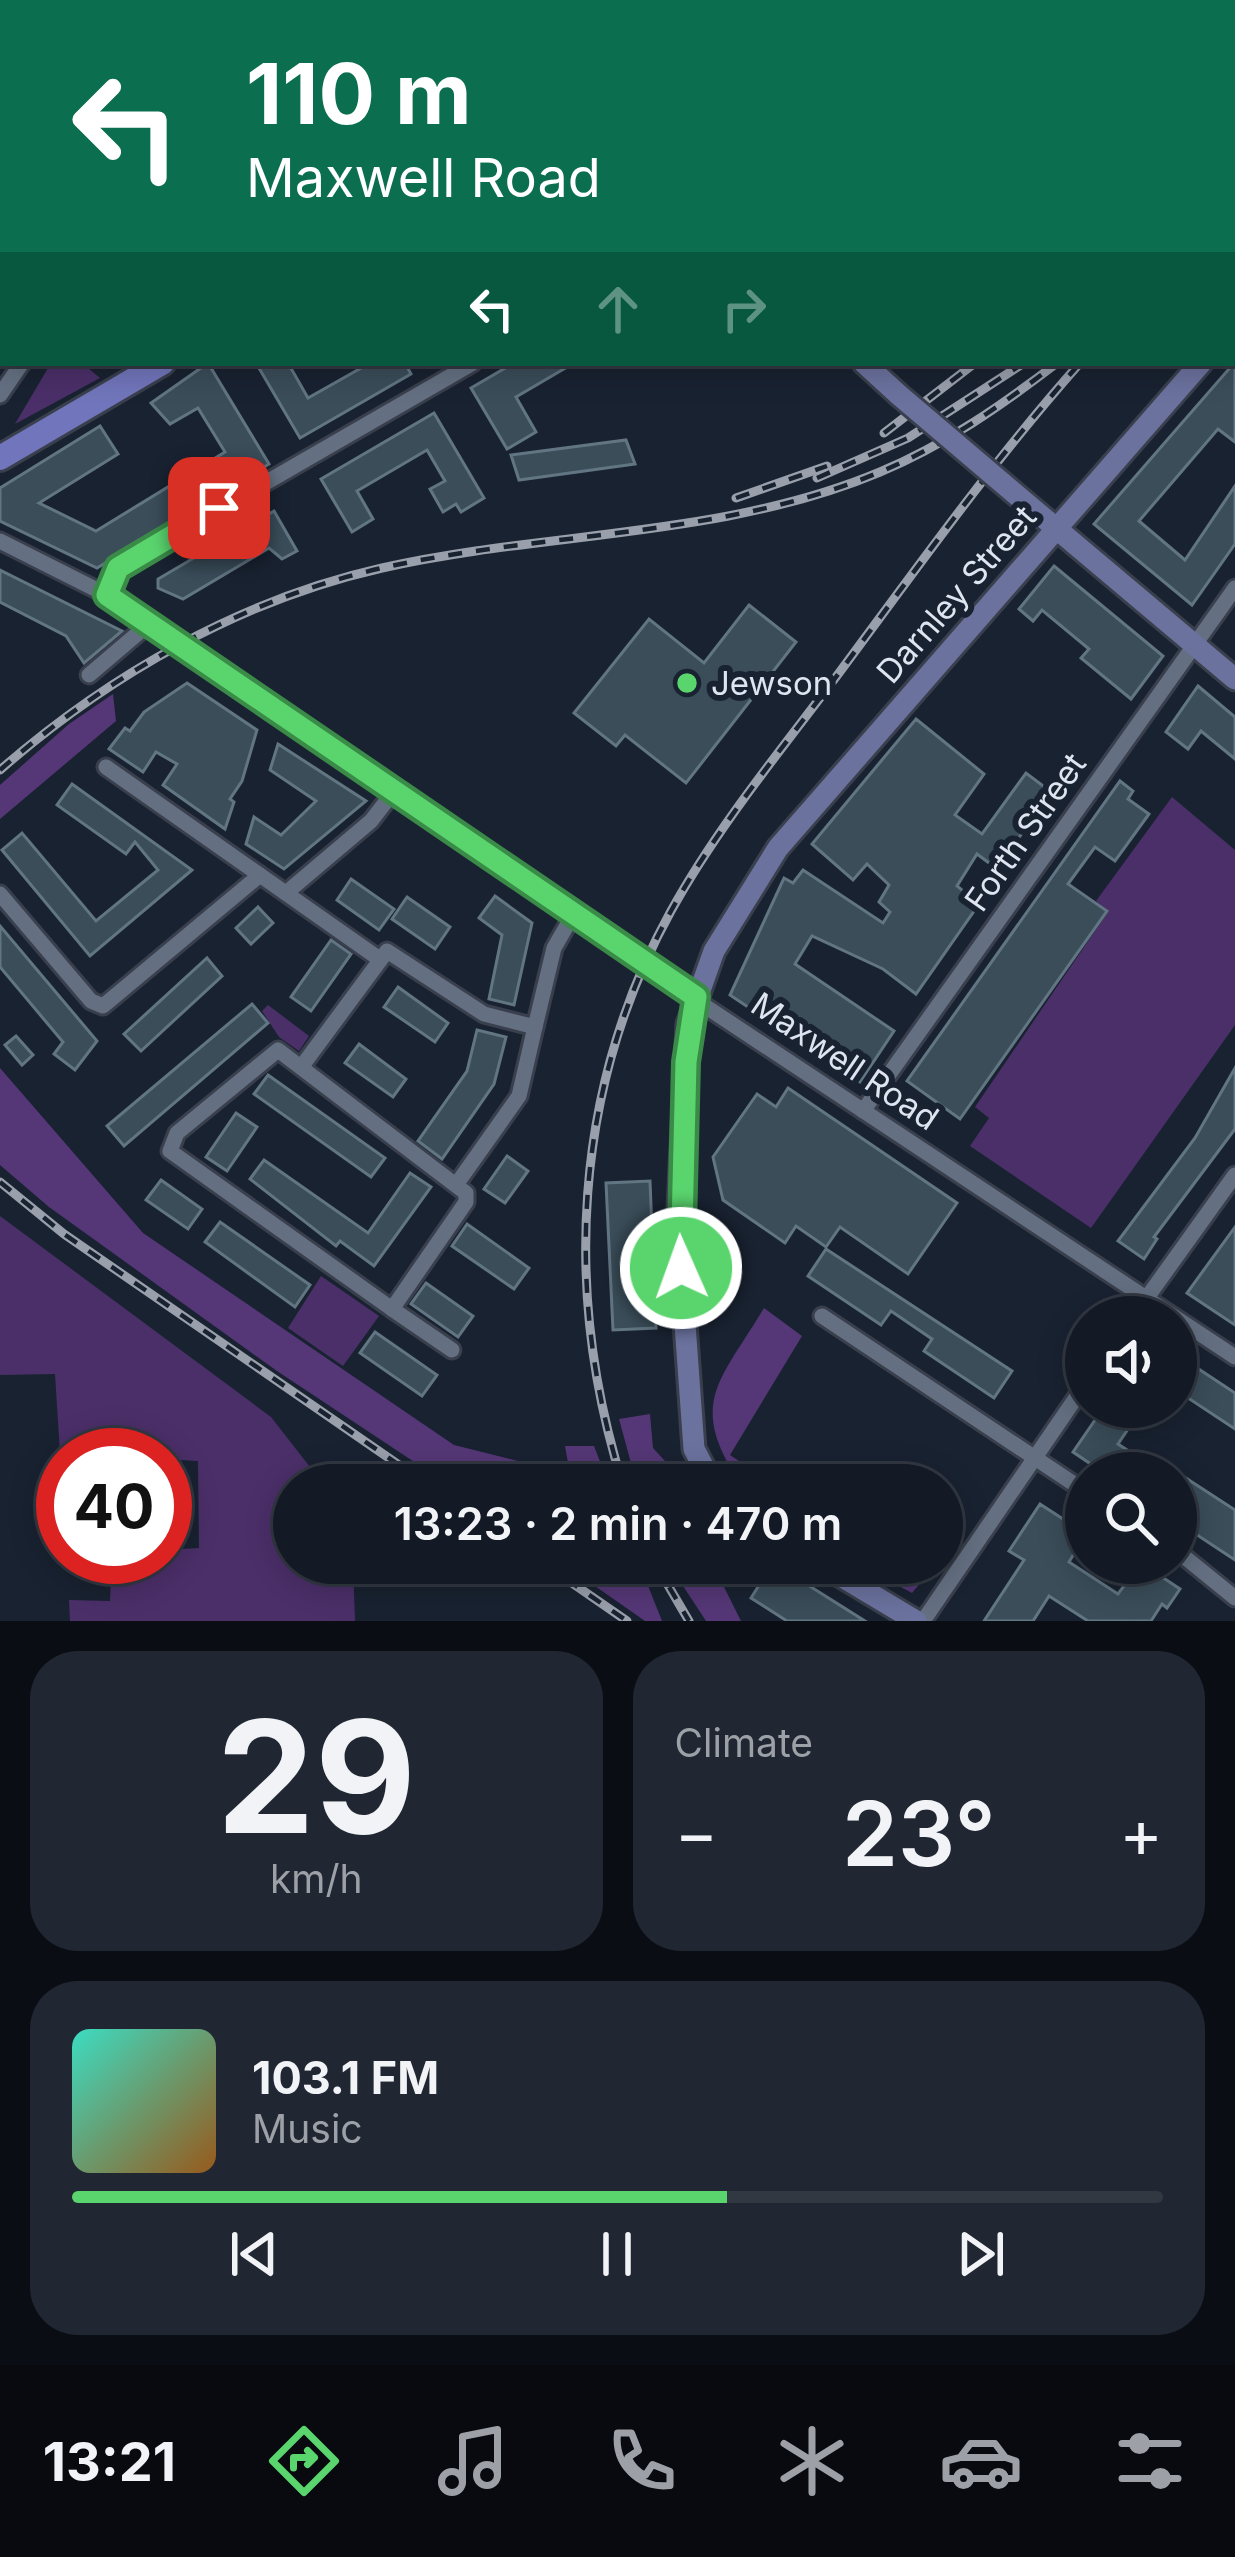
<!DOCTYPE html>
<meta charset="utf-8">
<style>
body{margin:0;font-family:Inter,sans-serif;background:#202732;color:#f1f3f6;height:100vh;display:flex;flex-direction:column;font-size:45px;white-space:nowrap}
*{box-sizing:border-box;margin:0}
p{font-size:39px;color:#9da1a7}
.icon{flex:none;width:66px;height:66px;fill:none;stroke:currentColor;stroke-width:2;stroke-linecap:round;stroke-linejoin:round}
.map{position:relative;height:1621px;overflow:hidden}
.sheet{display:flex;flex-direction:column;gap:30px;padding:30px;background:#0a0e14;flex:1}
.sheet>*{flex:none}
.top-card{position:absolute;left:0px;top:0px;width:1236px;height:366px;box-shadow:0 6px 30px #0003,0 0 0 3px #323842;background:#0b6e4f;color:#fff;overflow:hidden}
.controls{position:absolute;left:1065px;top:1296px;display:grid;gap:24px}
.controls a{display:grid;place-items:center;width:132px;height:132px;border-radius:50%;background:#131a25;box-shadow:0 6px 30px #0003,0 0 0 3px #323842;font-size:60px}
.speed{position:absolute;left:36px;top:1428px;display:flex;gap:24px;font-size:60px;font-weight:700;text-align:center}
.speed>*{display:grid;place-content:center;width:156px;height:156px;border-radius:50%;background:#131a25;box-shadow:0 6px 30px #0003,0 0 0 3px #323842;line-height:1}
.speed .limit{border:18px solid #d22;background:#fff;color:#111}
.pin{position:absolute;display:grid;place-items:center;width:102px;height:102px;color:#fff;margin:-51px;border-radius:24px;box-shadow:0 6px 18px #0006}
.me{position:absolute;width:132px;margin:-66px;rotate:358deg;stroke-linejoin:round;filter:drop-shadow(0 0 9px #0008)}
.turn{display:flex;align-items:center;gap:42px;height:252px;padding:0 48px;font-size:54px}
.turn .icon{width:156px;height:156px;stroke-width:2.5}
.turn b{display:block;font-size:84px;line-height:102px}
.lanes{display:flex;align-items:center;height:114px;padding:0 48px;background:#0003;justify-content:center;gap:60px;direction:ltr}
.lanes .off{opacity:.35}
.big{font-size:90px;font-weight:600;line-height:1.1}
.sheet .card{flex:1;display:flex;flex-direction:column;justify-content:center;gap:18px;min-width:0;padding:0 42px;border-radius:48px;background:#202732}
.sheet .dial{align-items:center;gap:0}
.dial b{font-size:156px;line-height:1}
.song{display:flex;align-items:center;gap:36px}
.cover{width:144px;height:144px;border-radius:18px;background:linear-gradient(135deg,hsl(170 70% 55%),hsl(30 70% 35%))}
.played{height:12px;border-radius:6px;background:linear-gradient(90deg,#5ad56e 60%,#323842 60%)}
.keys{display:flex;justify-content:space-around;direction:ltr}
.heat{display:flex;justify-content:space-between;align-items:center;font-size:66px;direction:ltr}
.sheet .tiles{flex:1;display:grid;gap:30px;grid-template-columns:1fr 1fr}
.card:last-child{grid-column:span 2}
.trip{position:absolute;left:273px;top:1464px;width:690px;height:120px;border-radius:60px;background:#131a25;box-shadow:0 6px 30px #0003,0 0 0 3px #323842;font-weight:600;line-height:120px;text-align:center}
.menu{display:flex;height:192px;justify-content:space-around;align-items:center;background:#080a0f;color:#9da1a7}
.menu .icon{width:84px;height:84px}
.menu .selected{color:#5ad56e}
.menu b{font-size:54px;color:#f1f3f6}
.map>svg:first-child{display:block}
</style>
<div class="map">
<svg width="1235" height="1621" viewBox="0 0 1235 1621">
<rect width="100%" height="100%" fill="#192231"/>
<g fill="#4b2f69">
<polygon points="51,363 82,363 100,378 15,424"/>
<polygon points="1172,797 1235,850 1235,1025 1091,1228 970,1146 989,1118 975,1107 1108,912 1096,901"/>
<polygon points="268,1005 309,1036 299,1051 279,1037 262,1011"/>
<polygon points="0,1216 271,1417 324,1485 294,1485 294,1563 353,1563 355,1621 70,1621 69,1600 110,1601 112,1557 165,1557 165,1550 199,1548 198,1461 60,1453 55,1374 0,1375"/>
<polygon points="321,1276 379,1316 343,1366 288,1328"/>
</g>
<g fill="#553777">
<polygon points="113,694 116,721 0,819 0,785 69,724"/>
<polygon points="0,1068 143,1233 454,1445 570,1474 565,1446 594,1446 609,1485 449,1485 277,1371 49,1207 0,1165"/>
<path d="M764,1308l38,28 -72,119 45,30h-34c-54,-82 -22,-102 23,-177z"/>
<polygon points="650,1414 653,1448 675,1472 670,1485 637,1485 619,1419"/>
<polygon points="562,1563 639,1563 662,1621 645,1621"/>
<polygon points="668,1563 712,1563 741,1621 706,1621"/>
<polygon points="856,1563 892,1563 921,1582 912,1593"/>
</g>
<g fill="#3a4d59" stroke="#617582" stroke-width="3">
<polygon points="1235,362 1235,442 1218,429 1139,521 1185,560 1235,486 1235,544 1192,605 1094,524"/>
<polygon points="208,363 269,464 97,568 0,521 0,488 100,426 118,454 39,503 96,531 225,452 198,408 170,424 151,403"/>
<polygon points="256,363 288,363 308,398 370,363 405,363 411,374 300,438"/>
<polygon points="514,363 574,363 516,397 536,432 507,449 471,388"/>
<polygon points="434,413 484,498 461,512 456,504 443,512 430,489 445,481 427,450 357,491 373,519 352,532 321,479"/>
<polygon points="626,440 635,464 519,480 511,455"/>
<polygon points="274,511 297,551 282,559 269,548 183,599 158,588 158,579"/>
<polygon points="1054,566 1163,656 1131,699 1081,658 1089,649 1042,610 1033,621 1019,609"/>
<polygon points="0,570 122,631 84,663 66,636 0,602"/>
<polygon points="749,605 796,642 686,783 625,735 616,746 574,713 649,619 704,663"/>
<polygon points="187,683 257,730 242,781 230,799 234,802 225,829 163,785 177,764 156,752 143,772 109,749 125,728 130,731 144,712"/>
<polygon points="1198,686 1235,717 1235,759 1201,731 1188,749 1166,732"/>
<polygon points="916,719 984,774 955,815 982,834 1026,773 1050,791 1038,808 1049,816 1037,833 1026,825 1001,872 977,854 957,886 979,904 916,994 883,969 812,936 795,964 894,1031 860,1082 730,995 784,878 793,883 803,870 883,923 890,912 879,902 889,885 867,864 853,880 812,844"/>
<polygon points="278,744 366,801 284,869 246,844 254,817 281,835 316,801 270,770"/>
<polygon points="1120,781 1133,791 1128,799 1149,814 1115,861 1095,847 1068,884 1107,911 960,1119 907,1081"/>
<polygon points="72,784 192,870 90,956 2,850 22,833 96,921 158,870 135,842 126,854 57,805"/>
<polygon points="351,879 394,909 379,930 337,900"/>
<polygon points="495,896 532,923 514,1005 489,999 502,935 479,918"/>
<polygon points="407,897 450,927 435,949 392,919"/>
<polygon points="258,907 273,923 251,944 236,928"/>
<polygon points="0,926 97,1041 75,1070 54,1054 63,1042 0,967"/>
<polygon points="331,940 351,954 311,1011 291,997"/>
<polygon points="207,958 222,976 141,1051 124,1034"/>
<polygon points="398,987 448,1023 435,1042 384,1007"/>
<polygon points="252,1004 268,1023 124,1146 107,1126"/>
<polygon points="477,1030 506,1037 494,1084 442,1159 418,1141 467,1071"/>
<polygon points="16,1036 33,1055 22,1065 5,1045"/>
<polygon points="359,1044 406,1079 393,1097 345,1063"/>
<polygon points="1235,1068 1235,1129 1154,1237 1157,1239 1144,1259 1118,1241 1195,1138"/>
<polygon points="268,1075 385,1158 371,1177 254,1094"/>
<polygon points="788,1088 957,1203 908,1274 840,1227 826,1247 796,1226 785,1243 723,1200 713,1157 757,1094 776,1107"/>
<polygon points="236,1113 257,1127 227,1171 206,1157"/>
<polygon points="507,1156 528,1171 505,1203 484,1189"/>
<polygon points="264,1160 368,1233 410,1173 431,1187 374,1266 340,1241 336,1246 250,1179"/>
<polygon points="161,1180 202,1209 188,1229 146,1200"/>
<polygon points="650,1181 656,1328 613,1330 606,1183"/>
<polygon points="220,1222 310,1285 295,1307 205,1242"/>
<polygon points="467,1224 529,1268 514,1289 452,1246"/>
<polygon points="1235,1227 1235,1325 1187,1293"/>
<polygon points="826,1249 1012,1371 994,1398 924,1351 932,1339 891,1311 881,1325 808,1276"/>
<polygon points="426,1283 473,1316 458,1337 411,1304"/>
<polygon points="375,1332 437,1375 422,1396 360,1353"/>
<polygon points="1176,1354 1235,1393 1235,1429 1176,1390"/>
<polygon points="1104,1407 1143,1407 1118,1444 1144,1461 1149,1454 1235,1510 1235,1560 1176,1521 1176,1473 1104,1473 1073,1452"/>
<polygon points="1040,1504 1086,1534 1069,1562 1118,1594 1141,1563 1180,1589 1167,1608 1162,1604 1151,1621 1088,1621 1049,1596 1033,1621 984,1621 1024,1560 1009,1551"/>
<polygon points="773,1563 865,1621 787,1621 751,1598"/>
</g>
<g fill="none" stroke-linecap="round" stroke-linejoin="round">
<g stroke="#393f4c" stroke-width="21">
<g id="street">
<polyline points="665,0 670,3"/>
<polyline points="70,3 73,0"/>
<polyline points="0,79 3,76"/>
<polyline points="0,395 22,363"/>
<polyline points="0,541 107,595 163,632"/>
<polyline points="107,595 118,568 473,363"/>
<polyline points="206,661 606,940"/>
<polyline points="89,675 150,623"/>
<polyline points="106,767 378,958"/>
<polyline points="286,893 371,821 395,790"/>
<polyline points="0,894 91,1001 103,1006 260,875"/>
<polyline points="658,975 1235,1357"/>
<polyline points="535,1027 554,948 573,915"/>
<polygon points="278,1050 466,1193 466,1202 392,1309 170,1151 177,1133"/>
<polyline points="302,1066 387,951 484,1014 535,1027 519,1096 456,1185"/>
<polyline points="863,1111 1235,588"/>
<polyline points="392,1309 452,1350"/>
<polyline points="822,1316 1086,1492"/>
<polyline points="1133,1317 1235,1175"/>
<polyline points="1176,1550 1235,1598"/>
<polyline points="923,1621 1086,1383"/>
</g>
</g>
<g stroke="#393f4c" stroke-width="27">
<g id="secondary">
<polyline points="86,0 89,3"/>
<polyline points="256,3 258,0"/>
<polyline points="1233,327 1235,325"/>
<polyline points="864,363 899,395"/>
<polyline points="1013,492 1235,679"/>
<polyline points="713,1485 694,1449 678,1227 688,1024 714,951 778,848 1201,363"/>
<polyline points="819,1563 916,1621"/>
</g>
</g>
<g stroke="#393f4c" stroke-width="30">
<g id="primary">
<polyline points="718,3 721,0"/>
<polyline points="0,458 162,363"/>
</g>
</g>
<use href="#street" stroke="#647082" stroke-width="15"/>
<use href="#secondary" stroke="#6b729e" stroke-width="21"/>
<use href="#primary" stroke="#7175bb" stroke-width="24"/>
<g stroke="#99a0ac" stroke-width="9">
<g id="rail">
<polyline points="806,3 823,0"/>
<polyline points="858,3 875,0"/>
<polyline points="1233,108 1235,105"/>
<polyline points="1233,128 1235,126"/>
<polyline points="1233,196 1235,195"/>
<polyline points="0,246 3,245"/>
<polyline points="884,433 975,363"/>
<polyline points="817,478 908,438 1024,363"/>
<polyline points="736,498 827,466"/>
<path d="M0,770c109,-95 240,-170 382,-202 164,-37 341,-30 498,-96 65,-27 122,-67 177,-109"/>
<polyline points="0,1182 64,1234 428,1485"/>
<path d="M623,1485c-60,-191 -50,-397 48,-574 47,-85 110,-161 168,-238 78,-105 154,-212 241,-310"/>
<polyline points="543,1563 627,1621"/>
<polyline points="655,1563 689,1621"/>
</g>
</g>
<use href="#rail" stroke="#192231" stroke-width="4.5" stroke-dasharray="14" stroke-linecap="butt"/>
<g stroke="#393f4c" stroke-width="21" stroke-linecap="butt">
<g id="street-bridge">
<polyline points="163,632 206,661"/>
<polyline points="606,940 658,975"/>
</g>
</g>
<g stroke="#393f4c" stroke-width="27" stroke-linecap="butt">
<polyline id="secondary-bridge" points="899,395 1013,492"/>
</g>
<use href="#street-bridge" stroke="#647082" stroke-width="15"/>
<use href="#secondary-bridge" stroke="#6b729e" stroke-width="21"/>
</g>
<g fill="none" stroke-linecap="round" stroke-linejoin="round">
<g stroke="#3a8a48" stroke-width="30">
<polyline id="route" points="219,508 118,568 107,595 696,997 686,1062 681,1268"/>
</g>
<use href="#route" stroke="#5ad56e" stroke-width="21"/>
</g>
<circle fill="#5ad56e" stroke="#192231" stroke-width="4.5" cx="687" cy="683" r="12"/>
<g text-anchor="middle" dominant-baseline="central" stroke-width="12" stroke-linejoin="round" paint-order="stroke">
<g font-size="33" fill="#dfe5f0" stroke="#192231">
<text transform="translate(956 594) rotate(-49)">Darnley Street</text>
<text transform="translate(1025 832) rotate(-55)">Forth Street</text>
<text transform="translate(845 1061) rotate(34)">Maxwell Road</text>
</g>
<g font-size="33" fill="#dfe5f0" stroke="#192231" text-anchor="start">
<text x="711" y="683">Jewson</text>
</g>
</g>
</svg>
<div class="controls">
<a><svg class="icon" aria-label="sound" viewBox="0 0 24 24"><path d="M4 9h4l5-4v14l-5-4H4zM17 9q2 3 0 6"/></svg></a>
<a><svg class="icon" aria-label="search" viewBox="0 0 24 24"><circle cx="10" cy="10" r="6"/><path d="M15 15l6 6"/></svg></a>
</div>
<div class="speed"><div class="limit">40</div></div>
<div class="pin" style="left:219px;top:508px;background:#d93025"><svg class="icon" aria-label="arrive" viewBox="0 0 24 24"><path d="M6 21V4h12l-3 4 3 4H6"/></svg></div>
<svg class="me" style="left:681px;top:1268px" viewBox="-20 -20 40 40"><circle r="17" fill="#5ad56e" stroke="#fff" stroke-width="3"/><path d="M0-11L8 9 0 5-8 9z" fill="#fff"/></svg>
<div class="trip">13:23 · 2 min · 470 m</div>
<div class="top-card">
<div class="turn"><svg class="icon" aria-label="left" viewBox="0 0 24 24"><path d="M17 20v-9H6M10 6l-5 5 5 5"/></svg><div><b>110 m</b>Maxwell Road</div></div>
<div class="lanes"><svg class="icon" aria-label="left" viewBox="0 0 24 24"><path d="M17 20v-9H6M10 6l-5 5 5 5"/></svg><svg class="icon off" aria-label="ahead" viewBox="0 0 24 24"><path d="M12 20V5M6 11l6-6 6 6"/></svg><svg class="icon off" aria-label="right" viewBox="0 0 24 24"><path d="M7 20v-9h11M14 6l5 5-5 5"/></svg></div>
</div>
</div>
<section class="sheet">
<div class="tiles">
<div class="card dial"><b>29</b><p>km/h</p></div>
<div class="card"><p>Climate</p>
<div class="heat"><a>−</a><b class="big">23°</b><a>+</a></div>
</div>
<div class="card">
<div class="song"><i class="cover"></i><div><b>103.1 FM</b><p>Music</p></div></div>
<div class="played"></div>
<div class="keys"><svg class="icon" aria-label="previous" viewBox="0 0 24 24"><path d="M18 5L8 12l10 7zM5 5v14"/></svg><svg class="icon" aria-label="pause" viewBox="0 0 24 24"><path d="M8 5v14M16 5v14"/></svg><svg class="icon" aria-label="next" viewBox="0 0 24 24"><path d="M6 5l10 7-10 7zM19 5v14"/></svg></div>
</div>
</div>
</section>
<nav class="menu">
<b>13:21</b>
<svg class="icon selected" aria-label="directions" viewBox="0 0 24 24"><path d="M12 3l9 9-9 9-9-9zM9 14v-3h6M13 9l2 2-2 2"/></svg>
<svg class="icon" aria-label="music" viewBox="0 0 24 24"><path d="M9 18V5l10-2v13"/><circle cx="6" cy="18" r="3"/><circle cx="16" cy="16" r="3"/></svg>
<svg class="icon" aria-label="phone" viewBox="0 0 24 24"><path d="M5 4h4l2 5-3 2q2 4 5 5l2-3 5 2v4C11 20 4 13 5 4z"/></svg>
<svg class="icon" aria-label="climate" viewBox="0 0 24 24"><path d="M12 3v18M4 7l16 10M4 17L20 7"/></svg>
<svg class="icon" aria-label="car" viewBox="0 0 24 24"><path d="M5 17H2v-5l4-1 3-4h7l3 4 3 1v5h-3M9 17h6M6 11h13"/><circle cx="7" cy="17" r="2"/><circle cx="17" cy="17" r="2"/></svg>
<svg class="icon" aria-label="filters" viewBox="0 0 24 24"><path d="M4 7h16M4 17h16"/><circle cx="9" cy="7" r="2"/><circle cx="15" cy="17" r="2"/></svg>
</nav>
